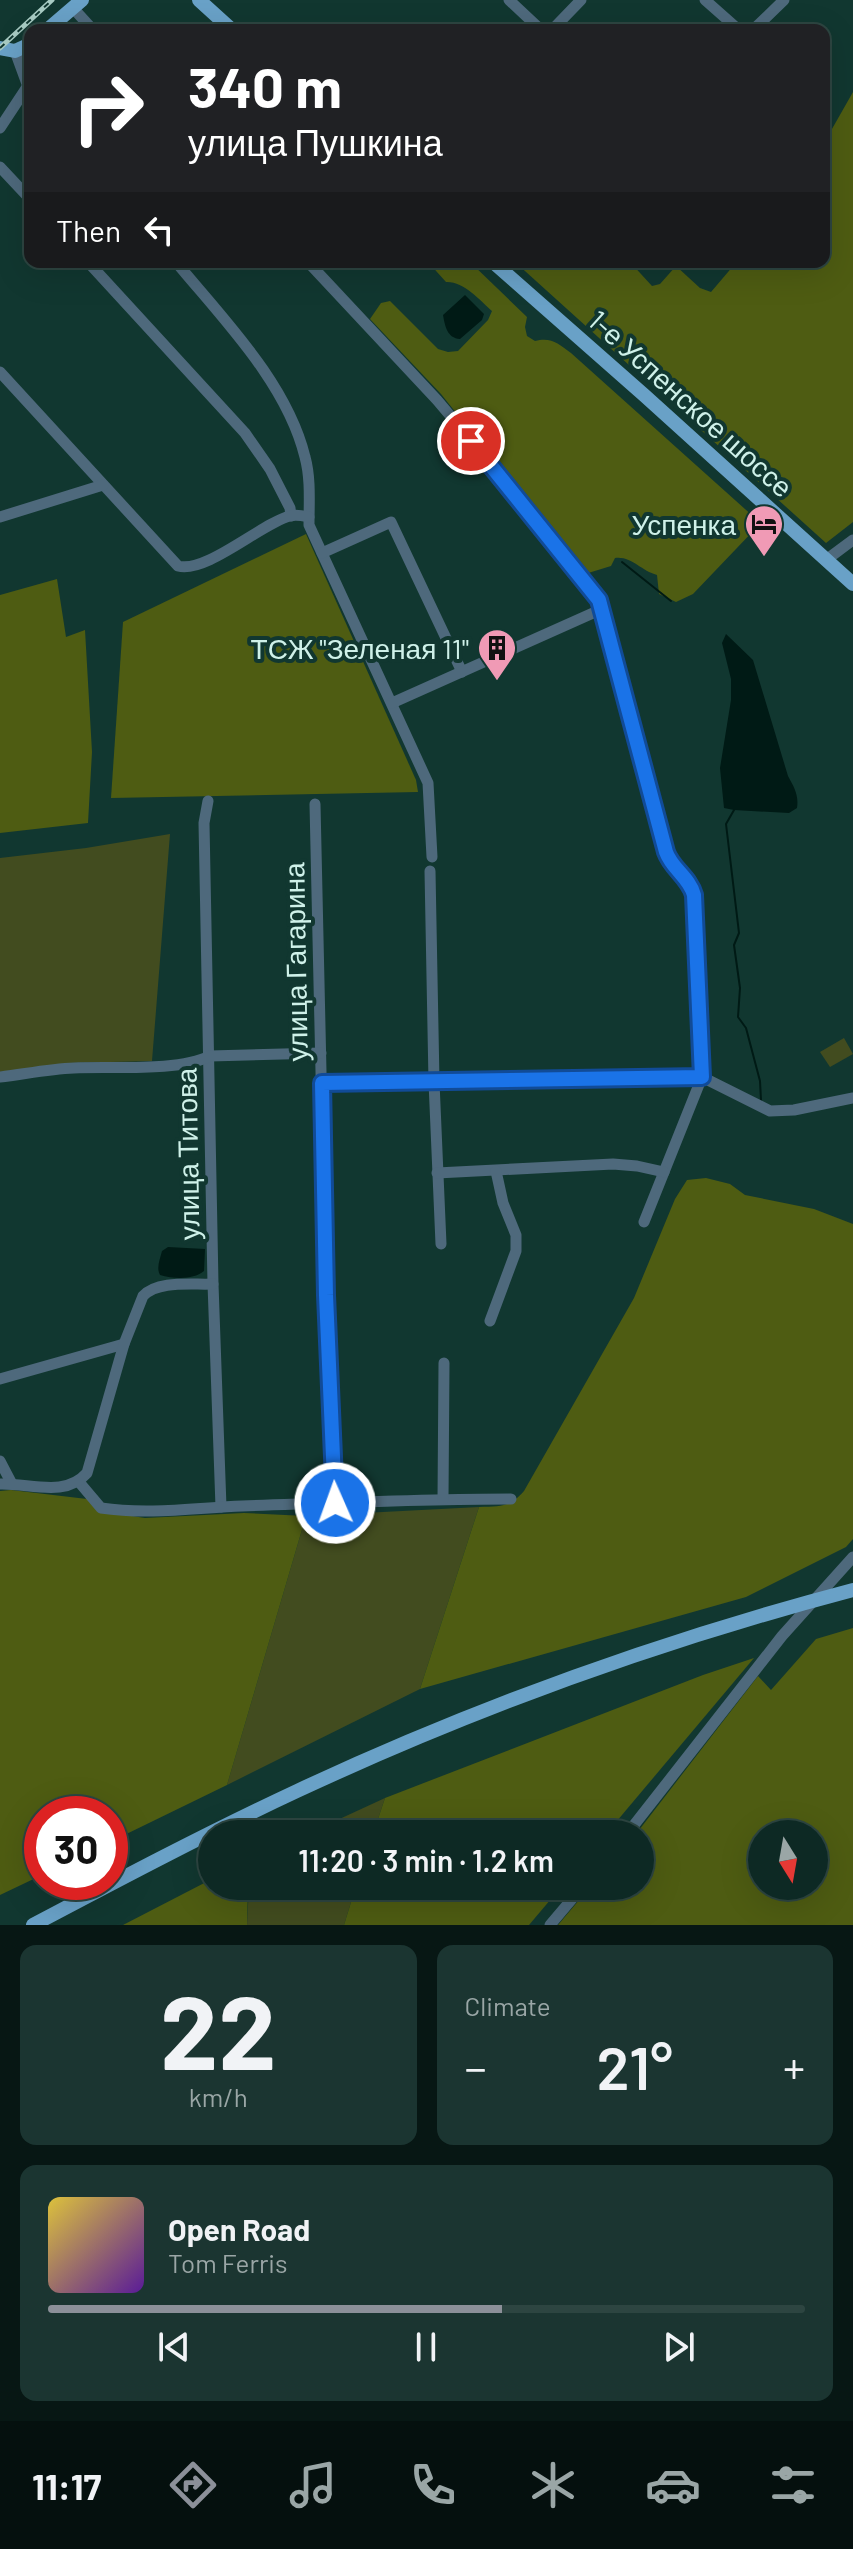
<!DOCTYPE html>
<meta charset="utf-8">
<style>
body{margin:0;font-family:Barlow,sans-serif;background:#1b3531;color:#f1f3f6;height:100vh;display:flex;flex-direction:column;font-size:30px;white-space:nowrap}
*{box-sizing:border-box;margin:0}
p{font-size:26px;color:#9aa6a6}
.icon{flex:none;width:44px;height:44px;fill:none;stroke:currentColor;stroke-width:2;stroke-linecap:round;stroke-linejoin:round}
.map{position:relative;height:1925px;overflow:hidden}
.sheet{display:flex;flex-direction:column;gap:20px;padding:20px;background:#071714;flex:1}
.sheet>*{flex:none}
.banner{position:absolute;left:24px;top:24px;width:806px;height:244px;border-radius:16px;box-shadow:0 8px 32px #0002,0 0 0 2px #2d4541;background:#202124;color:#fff;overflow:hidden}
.needle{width:52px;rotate:169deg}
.buttons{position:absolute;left:748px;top:1820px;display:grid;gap:16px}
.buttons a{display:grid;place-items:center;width:80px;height:80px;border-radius:50%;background:#0d2924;box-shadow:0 8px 32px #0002,0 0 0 2px #2d4541;font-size:40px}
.speed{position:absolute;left:24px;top:1796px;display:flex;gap:16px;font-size:40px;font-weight:700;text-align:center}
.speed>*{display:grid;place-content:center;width:104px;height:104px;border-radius:50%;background:#0d2924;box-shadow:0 8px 32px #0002,0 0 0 2px #2d4541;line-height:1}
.speed .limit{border:12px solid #d22;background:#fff;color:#111}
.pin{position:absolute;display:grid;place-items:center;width:68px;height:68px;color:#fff;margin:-34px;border:4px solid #fff;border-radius:50%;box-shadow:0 2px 8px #0007}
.me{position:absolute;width:88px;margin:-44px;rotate:358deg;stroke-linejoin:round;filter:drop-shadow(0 0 6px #0008)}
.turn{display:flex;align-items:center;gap:28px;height:168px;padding:0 32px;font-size:36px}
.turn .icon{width:104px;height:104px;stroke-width:2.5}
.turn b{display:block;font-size:56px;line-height:68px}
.then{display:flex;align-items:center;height:76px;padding:0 32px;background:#0003;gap:16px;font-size:30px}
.big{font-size:60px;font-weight:600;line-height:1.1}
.sheet .tile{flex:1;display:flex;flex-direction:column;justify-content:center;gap:12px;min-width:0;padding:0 28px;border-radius:16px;background:#1b3531}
.sheet .dial{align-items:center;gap:0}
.dial b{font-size:104px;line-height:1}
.song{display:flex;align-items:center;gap:24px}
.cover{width:96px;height:96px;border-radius:12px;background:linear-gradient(135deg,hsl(50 70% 55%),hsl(270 70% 35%))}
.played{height:8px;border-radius:4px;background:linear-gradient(90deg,#8c9099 60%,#2d4541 60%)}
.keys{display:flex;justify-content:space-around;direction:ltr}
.heat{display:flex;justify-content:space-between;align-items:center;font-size:44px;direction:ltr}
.sheet .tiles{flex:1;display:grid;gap:20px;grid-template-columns:1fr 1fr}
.tile:last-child{grid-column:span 2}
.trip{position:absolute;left:198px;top:1820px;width:456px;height:80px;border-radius:40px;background:#0d2924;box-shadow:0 8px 32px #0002,0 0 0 2px #2d4541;font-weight:600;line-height:80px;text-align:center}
.dock{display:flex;height:128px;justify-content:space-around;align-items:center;background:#05100e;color:#9aa6a6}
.dock .icon{width:56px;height:56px}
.dock .active{color:#8c9099}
.dock b{font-size:36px;color:#f1f3f6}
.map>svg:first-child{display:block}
</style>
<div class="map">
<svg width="853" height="1925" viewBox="0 0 853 1925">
<rect width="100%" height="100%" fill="#113730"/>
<g fill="#424c1f">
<polygon points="170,834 152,1061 70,1063 0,1072 0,858 86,848"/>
<polygon points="844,1038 853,1054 830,1067 820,1052"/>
<polygon points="479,1507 420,1689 227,1785 306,1516"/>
<polygon points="385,1798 373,1834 307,1834"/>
<polygon points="249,1886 356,1886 344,1925 247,1925"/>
</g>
<g fill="#4e5c12" fill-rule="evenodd">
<polygon points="853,92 853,522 826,543 515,262 630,262 652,286 660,284 676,266 700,288 711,292 734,265 732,262 824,262 824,143"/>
<path d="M428,262h42l57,55 -2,10 2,9 8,5c17,-4 23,3 36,12l184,165 2,9 -64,67 -17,8 -17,-8 -2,-19c-16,-4 -25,-19 -42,-17l-4,8 -26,8 -144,-180 -71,-75 11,-16 9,-2 48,48 10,3 10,-1 30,-31 4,-9c-12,-11 -29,-30 -46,-29z"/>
<polygon points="306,534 416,780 418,792 111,798 123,622"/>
<polygon points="57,579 66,637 85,630 92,752 88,823 0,833 0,595"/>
<path d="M706,1178l24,6 15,11 69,14 39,15v315l-7,8 -100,50 -326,92 59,-182c22,-1 30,1 45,-16l110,-193 41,-99 12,-19z"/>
<polygon points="11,1490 87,1499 99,1511 145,1518 244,1513 306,1516 227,1785 110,1842 110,1814 42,1814 42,1875 0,1895 0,1491"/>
<path d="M853,1628v297h-295l33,-39h49v-52h-4l122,-158 13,14 45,-51zM762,1834h52v52h-52z"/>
<polygon points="754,1658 606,1834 373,1834 385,1798 703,1675"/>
<polygon points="212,1879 212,1886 248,1886 247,1925 123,1925"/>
<polygon points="356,1886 562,1886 529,1925 344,1925"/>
</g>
<g fill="#001a15">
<path d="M465,295l19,19 -2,6 -22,19c-13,-1 -15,-13 -17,-24z"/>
<path d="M726,634l27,26 35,116c6,11 11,19 9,32l-8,5 -55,-3 -10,-2 -4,-40 11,-68v-21l-9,-36z"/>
<path d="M168,1247l37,2 -1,22c-11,9 -30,8 -44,4 -4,-7 0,-16 2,-24z"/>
</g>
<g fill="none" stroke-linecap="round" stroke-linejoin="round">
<g stroke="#001a15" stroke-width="2">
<polyline points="622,562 671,601"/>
<polyline points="734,810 726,824 739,933 734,945 740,988 738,1017 746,1028 760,1081 761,1100"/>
</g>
<g stroke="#4e697c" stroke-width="11">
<polyline points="509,0 541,30"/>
<polyline points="705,0 739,30"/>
<polyline points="73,8 93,30"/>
<polyline points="552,30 581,0"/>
<polyline points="753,30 784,0"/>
<polyline points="15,51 30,92"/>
<polyline points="0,128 27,87"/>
<polyline points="0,167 30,199"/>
<polyline points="88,262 245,433 270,469 290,508 291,516"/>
<path d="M176,262c47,57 111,121 129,195 6,22 4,46 4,68l119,258 4,74"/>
<polyline points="308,262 437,400 523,502 599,600 666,852 675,869 692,887 694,895 702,1077 644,1222"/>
<path d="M0,372l178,194c28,8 84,-43 112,-50 6,-2 14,0 19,1"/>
<polyline points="0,517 103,485"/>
<polyline points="322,553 391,522 462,672"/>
<polyline points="826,560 853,540"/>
<polyline points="392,703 602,609"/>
<polyline points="208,801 204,823 213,1284 221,1507"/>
<polyline points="315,804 326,1295 335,1503"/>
<polyline points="430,871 434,1082 441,1244"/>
<path d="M0,1077c25,-3 49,-8 74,-9 37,-2 104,4 136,-12l111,-3"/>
<polyline points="322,1083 702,1077 770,1111 794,1110 853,1098"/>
<polyline points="437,1173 613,1164 637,1166 664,1172"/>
<polyline points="490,1321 516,1251 516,1235 503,1203 496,1171"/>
<polyline points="0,1379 124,1344"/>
<polyline points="0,1461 12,1484"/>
<path d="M79,1482l22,26c47,7 94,0 141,-2 90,-3 179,-7 269,-7"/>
<path d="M0,1484c30,-1 65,14 87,-11l37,-129 19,-48c15,-16 49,-11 70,-12"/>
<polyline points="443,1499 444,1363"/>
<polyline points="627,1834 782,1636 853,1557"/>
<polyline points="550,1925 583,1886"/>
</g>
<g stroke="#69a1c7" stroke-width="14">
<polyline points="199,0 232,30"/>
<polyline points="47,30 82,0"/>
<polyline points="0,48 15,51 30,44"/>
<polyline points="493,262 644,395 853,584"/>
<path d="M33,1925c87,-46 174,-92 264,-134 178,-83 366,-151 556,-201"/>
</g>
<g stroke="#a8cbc3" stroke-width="5">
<polyline id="rail" points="0,48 52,0"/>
</g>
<use href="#rail" stroke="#113730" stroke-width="2" stroke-dasharray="6" stroke-linecap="butt"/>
</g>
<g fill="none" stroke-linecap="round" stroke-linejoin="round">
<g stroke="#114b97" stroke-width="20">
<path id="route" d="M335,1503l-9,-208 -4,-212 380,-6 -8,-182c-5,-18 -22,-26 -28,-43l-67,-252 -128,-159"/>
</g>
<use href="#route" stroke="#1a73e8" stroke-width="14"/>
</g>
<defs>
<g id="hotel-pin" transform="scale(2)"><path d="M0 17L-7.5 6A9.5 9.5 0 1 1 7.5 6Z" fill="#f09ab5" stroke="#113730"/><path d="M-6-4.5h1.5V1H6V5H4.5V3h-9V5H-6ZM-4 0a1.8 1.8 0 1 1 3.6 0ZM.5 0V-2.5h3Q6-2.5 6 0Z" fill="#111"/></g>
<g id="building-pin" transform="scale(2)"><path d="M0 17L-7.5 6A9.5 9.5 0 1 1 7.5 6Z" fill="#f09ab5" stroke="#113730"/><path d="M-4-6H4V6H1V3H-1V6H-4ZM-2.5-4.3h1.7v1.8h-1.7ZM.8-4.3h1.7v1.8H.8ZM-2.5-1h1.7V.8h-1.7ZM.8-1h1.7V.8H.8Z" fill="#111"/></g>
</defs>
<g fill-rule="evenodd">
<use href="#hotel-pin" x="764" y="524"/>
<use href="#building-pin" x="497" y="648"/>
</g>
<g text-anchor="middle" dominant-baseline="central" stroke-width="8" stroke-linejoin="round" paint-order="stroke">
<g font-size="28" fill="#cff1e9" stroke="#113730">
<text transform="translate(691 403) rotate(42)">1-е Успенское шоссе</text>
<text transform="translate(295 962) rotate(-91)">улица Гагарина</text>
<text transform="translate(187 1154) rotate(-91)">улица Титова</text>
</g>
<g font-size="28" fill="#cff1e9" stroke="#113730" text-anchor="end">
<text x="736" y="524">Успенка</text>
<text x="469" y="648">ТСЖ "Зеленая 11"</text>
</g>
</g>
</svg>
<div class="buttons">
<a><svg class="needle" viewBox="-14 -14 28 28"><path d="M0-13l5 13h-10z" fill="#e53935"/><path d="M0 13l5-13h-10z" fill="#9aa6a6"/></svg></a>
</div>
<div class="speed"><div class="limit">30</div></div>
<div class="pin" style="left:471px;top:441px;background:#d93025"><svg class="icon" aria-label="arrive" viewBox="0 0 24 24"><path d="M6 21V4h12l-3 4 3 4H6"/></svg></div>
<svg class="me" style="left:335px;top:1503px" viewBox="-20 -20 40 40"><circle r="17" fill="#1a73e8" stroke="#fff" stroke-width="3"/><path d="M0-11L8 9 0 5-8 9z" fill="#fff"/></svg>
<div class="trip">11:20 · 3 min · 1.2 km</div>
<div class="banner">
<div class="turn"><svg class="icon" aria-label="right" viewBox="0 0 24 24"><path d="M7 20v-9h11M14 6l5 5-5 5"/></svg><div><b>340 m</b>улица Пушкина</div></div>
<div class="then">Then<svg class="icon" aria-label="left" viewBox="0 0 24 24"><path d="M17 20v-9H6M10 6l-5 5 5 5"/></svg></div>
</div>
</div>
<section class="sheet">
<div class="tiles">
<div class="tile dial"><b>22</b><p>km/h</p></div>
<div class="tile"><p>Climate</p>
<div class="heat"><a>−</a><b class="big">21°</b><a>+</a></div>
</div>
<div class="tile">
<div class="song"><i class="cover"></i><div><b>Open Road</b><p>Tom Ferris</p></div></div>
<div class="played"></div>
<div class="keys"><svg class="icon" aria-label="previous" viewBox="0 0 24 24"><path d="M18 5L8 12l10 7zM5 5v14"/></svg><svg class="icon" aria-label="pause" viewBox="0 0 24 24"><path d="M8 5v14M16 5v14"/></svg><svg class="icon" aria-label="next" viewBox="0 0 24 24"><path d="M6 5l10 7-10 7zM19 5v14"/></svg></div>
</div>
</div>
</section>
<nav class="dock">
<b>11:17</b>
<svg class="icon active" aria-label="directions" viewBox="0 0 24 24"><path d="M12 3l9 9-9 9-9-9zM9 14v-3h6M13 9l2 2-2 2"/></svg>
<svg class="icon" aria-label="music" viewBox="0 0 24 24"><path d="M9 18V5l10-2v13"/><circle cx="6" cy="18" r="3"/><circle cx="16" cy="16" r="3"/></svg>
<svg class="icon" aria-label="phone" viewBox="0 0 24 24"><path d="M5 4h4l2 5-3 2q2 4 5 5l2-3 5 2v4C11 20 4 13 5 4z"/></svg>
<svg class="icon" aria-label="climate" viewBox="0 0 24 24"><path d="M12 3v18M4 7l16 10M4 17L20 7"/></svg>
<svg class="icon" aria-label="car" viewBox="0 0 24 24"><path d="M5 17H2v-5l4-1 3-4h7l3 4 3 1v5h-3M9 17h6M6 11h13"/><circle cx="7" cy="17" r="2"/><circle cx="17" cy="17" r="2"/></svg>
<svg class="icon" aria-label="filters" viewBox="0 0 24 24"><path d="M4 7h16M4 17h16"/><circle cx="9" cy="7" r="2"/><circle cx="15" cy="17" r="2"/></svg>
</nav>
